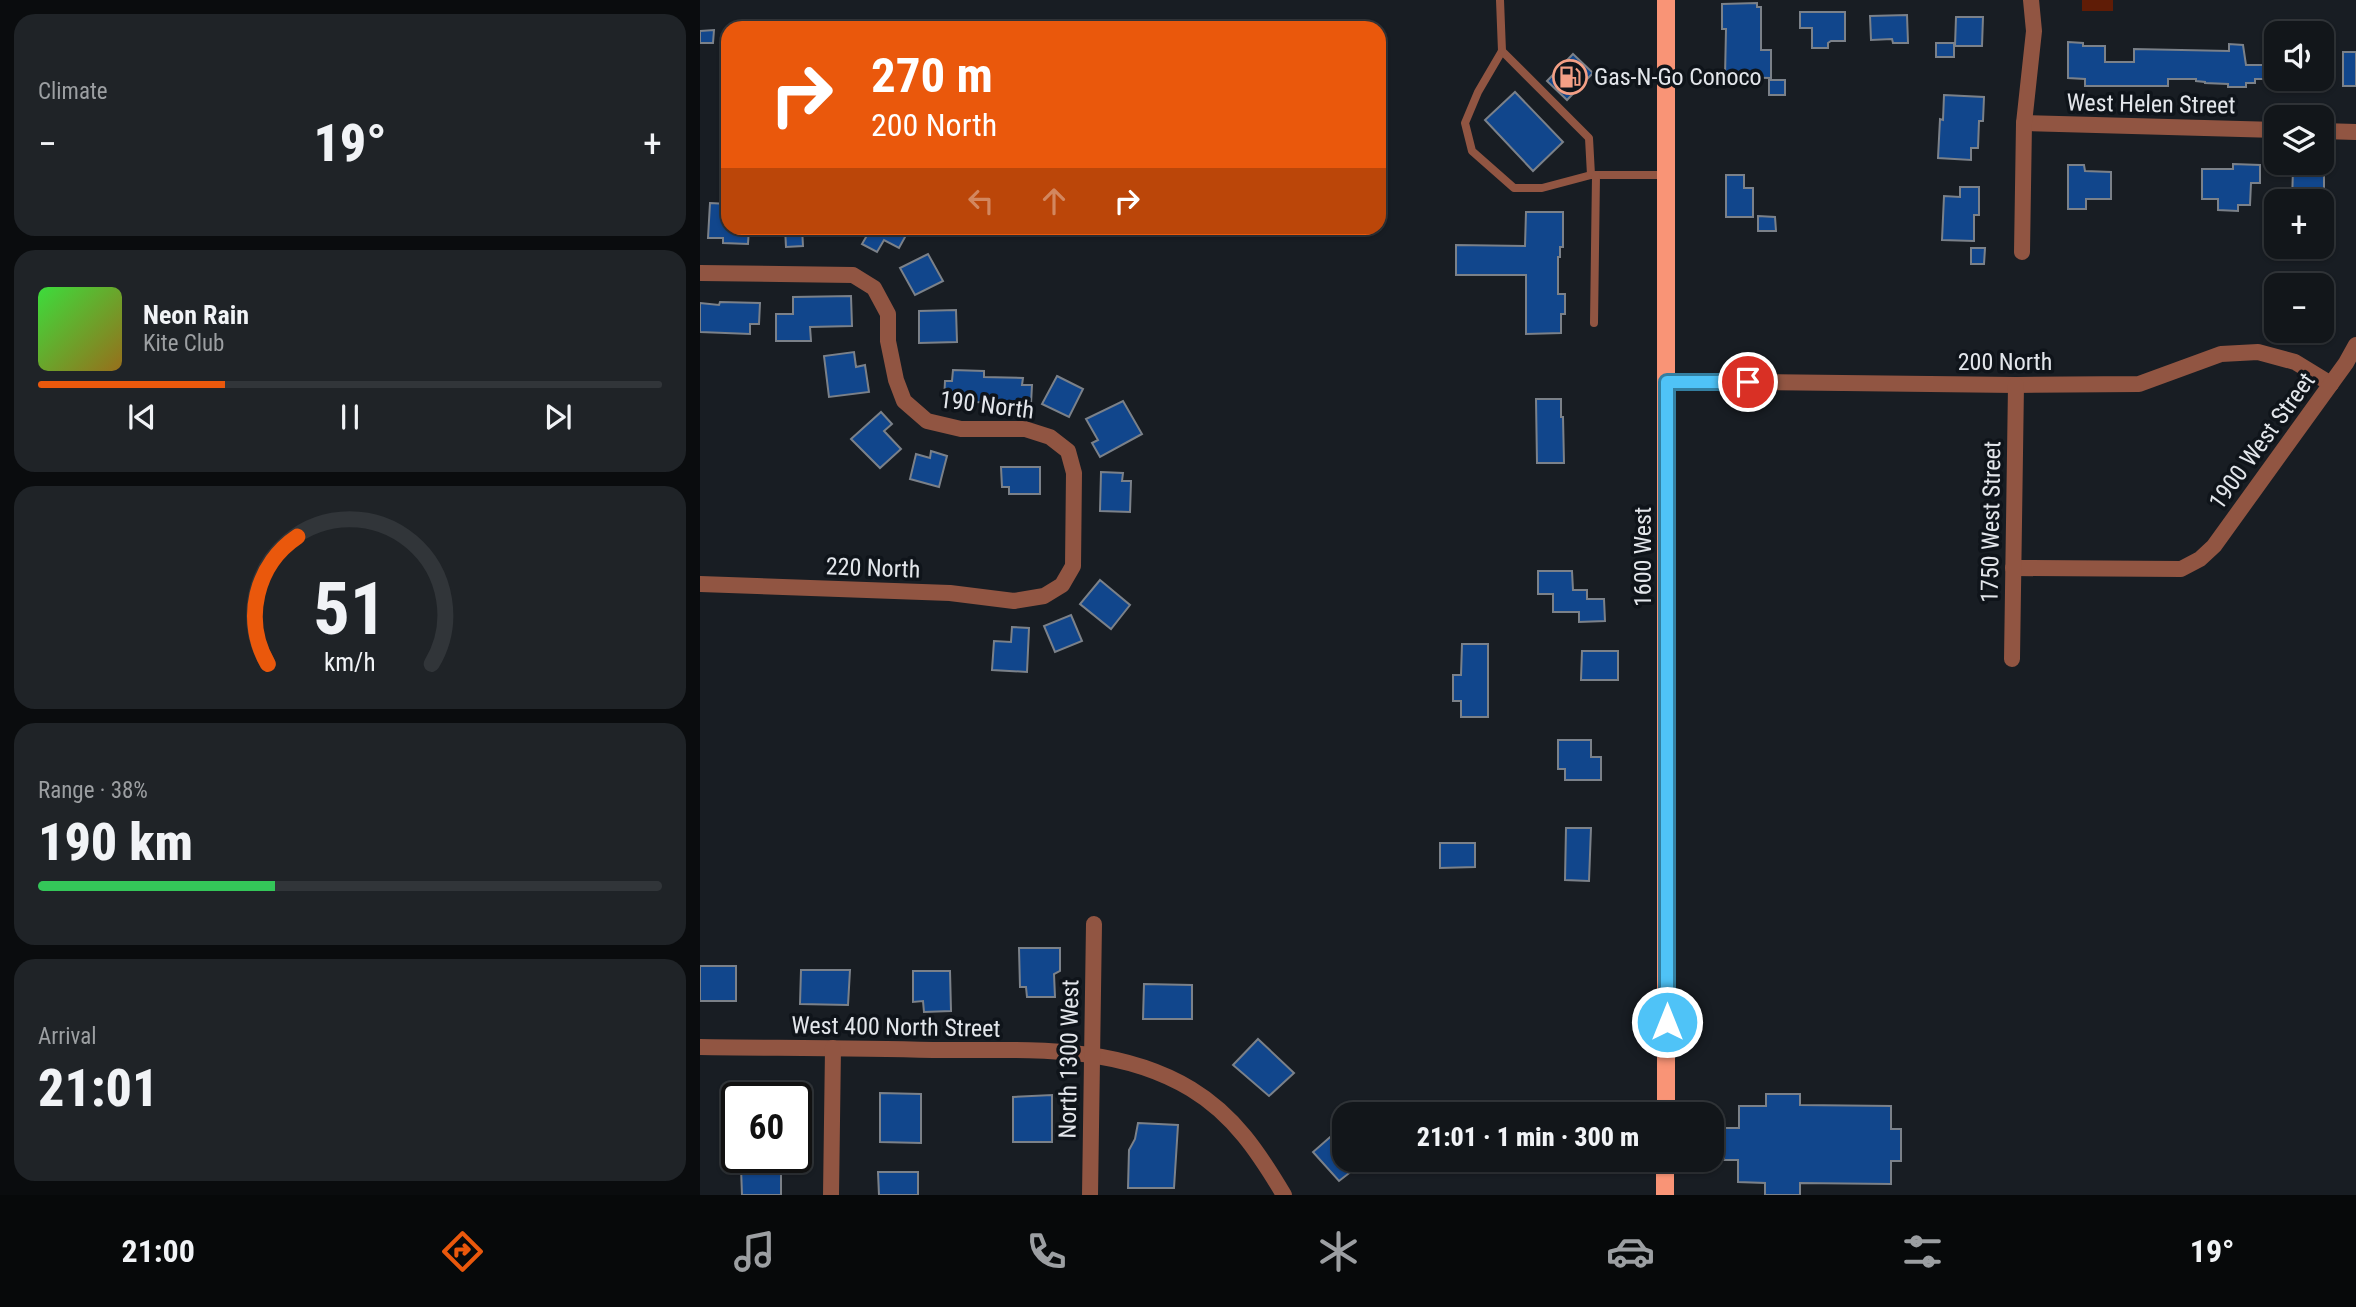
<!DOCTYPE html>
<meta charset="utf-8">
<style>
body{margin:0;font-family:"Roboto Condensed",sans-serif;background:#1f2327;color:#f1f3f6;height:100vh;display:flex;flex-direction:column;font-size:26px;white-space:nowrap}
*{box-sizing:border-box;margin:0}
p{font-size:23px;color:#9c9fa2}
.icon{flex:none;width:38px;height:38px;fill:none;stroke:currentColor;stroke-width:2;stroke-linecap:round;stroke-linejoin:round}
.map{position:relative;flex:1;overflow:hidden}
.details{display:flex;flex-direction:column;gap:14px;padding:14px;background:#0a0c0e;width:700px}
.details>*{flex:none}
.guide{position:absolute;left:21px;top:21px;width:665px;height:214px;border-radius:21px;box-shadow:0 2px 5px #0004,0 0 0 2px #313539;background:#ea580c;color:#fff;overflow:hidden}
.buttons{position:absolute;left:1564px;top:21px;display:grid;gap:14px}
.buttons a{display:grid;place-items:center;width:70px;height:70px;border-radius:14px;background:#12161a;box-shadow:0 2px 5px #0004,0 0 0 2px #313539;font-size:35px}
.speed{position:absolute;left:21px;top:1082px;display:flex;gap:14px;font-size:35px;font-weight:700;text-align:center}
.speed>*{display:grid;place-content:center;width:91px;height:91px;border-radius:50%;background:#12161a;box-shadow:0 2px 5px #0004,0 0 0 2px #313539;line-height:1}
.speed .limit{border:4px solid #111;border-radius:10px;background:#fff;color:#111}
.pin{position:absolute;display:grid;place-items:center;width:60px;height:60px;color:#fff;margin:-30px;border:4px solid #fff;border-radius:50%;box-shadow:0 2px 7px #0007}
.me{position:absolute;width:77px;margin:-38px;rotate:0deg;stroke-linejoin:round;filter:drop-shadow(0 0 5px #0008)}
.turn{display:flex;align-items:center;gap:24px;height:147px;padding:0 35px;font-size:32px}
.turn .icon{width:91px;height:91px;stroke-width:2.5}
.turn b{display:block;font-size:49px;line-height:60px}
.lanes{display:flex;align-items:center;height:66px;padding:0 35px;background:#0003;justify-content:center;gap:35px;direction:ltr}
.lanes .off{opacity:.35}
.big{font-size:52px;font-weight:800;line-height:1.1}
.details .tile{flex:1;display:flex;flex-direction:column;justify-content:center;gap:10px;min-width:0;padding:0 24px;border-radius:21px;background:#1f2327}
.details .dial{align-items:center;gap:0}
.dial svg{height:182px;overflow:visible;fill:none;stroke:#313539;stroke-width:7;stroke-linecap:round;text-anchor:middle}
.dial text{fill:#f1f3f6;stroke:none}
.song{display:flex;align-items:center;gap:21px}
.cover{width:84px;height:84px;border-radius:10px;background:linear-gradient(135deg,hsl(120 70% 55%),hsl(40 70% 35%))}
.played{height:7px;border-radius:4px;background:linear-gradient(90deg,#ea580c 30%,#313539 30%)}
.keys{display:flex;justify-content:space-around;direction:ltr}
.heat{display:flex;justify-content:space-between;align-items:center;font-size:38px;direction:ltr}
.charge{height:10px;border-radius:5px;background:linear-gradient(90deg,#34c759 38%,#313539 0)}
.trip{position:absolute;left:632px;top:1102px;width:392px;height:70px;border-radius:21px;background:#12161a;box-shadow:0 2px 5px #0004,0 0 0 2px #313539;font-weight:800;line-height:70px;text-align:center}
.dock{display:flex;height:112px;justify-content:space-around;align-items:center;background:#07090a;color:#9c9fa2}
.dock .icon{width:49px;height:49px}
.dock .active{color:#ea580c}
.dock b{font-size:32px;color:#f1f3f6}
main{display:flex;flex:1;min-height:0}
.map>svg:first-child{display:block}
</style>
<main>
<section class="details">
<div class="tile"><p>Climate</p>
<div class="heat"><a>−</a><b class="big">19°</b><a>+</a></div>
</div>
<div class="tile">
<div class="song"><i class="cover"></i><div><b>Neon Rain</b><p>Kite Club</p></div></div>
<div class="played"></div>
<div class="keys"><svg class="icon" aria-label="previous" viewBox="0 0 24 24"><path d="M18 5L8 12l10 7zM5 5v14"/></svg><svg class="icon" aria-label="pause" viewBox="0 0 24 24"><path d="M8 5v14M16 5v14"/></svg><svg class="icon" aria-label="next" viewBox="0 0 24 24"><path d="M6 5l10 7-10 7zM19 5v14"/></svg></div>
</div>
<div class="tile dial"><svg viewBox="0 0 100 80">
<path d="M14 69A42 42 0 1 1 86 69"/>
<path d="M14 69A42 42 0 0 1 27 13" stroke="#ea580c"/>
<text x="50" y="56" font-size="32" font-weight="700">51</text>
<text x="50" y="72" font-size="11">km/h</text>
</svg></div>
<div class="tile"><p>Range · 38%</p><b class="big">190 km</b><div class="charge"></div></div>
<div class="tile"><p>Arrival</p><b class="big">21:01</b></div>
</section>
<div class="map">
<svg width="1656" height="1195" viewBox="0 0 1656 1195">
<rect width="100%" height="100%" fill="#181d23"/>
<rect fill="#5f1c06" x="1382" y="0" width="31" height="11"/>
<g fill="#11468c" stroke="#7b8189" stroke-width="2">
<polygon points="1057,3 1057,7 1061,7 1061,50 1071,50 1071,78 1025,77 1026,29 1022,29 1022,4"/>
<polygon points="1100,12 1145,12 1145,41 1131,41 1128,43 1128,48 1112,48 1112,28 1100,28"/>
<polygon points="1207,15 1208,43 1193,43 1192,39 1171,40 1170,16"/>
<polygon points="1256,17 1283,17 1282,46 1255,46"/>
<polygon points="14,30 13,43 0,43 0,31"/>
<polygon points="1368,42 1383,43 1383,46 1405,46 1405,62 1434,62 1434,49 1529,51 1529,44 1543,45 1546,65 1577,65 1577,79 1555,79 1555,83 1546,83 1546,87 1528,87 1528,84 1505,83 1505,82 1496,81 1496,79 1468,79 1468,86 1385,86 1385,79 1368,78"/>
<rect x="1236" y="43" width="18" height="14"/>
<rect x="1643" y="52" width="13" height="34"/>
<polygon points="873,54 893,73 867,100 847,81"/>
<rect x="1069" y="80" width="16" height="15"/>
<polygon points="815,92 863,142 833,171 785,120"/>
<polygon points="1244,95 1284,97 1283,121 1279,121 1278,148 1271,148 1271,160 1238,158 1240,119 1243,120"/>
<polygon points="1533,164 1560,165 1560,183 1551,183 1550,205 1538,205 1538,211 1518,210 1518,199 1502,199 1502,169 1533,169"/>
<polygon points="1368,165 1384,165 1385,171 1411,172 1411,199 1386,199 1386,209 1368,209"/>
<polygon points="1593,169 1624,169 1624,201 1592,201"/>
<polygon points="1026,175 1044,175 1044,188 1053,188 1053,217 1026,217"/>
<polygon points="1260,187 1279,187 1279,215 1274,215 1274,241 1242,240 1244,196 1260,197"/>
<polygon points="10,203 28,204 28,228 49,228 48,244 23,243 23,238 8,238"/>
<polygon points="826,212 863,212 863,247 860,247 860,257 858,257 858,294 865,294 865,314 861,314 861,333 826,334 826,275 756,275 756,245 825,246"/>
<polygon points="1058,216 1075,217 1076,231 1058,231"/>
<polygon points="85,228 102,228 103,246 86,247"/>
<polygon points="160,228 210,228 199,248 184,240 177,252 162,244 169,232"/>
<polygon points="1271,248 1285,248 1284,264 1271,264"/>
<polygon points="228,254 243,281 215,295 200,268"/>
<polygon points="151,296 152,326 110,327 111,341 76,341 76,314 93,314 93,297"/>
<polygon points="20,302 60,303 59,324 50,324 50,334 0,332 0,303 19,305"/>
<polygon points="256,310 257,342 219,343 219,311"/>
<polygon points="154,352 156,367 165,365 169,392 129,397 124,356"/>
<polygon points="253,370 284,371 284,377 323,378 322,385 332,385 331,404 244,401 245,381 252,381"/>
<polygon points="357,376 383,389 369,417 342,404"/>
<polygon points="836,399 861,399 861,417 863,417 864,463 837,463"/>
<polygon points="423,401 442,434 400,457 392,443 398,440 386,419"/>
<polygon points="181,412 192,424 184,431 201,449 180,468 151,439"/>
<polygon points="231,451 247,456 239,487 210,479 216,454 230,458"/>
<polygon points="301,467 340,467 340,494 309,494 309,487 302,487"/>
<polygon points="401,472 423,473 422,481 431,481 430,512 400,511"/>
<polygon points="838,571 872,571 873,590 887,590 887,599 904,599 905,621 879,622 879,612 853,612 853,594 838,594"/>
<polygon points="400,580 430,605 411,629 380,604"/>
<polygon points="371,615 382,641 355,652 344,626"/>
<polygon points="312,627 329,628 327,672 292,670 294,641 311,642"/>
<polygon points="762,644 788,644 788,717 761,717 761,701 753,701 753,675 761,675"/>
<polygon points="882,651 918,651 918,680 881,680"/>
<polygon points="858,740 891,740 891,757 901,757 901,780 865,780 865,769 858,769"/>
<polygon points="866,828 891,828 889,881 865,880"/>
<polygon points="740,843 775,843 775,867 740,868"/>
<polygon points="319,948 360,948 360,971 354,974 355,997 327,997 326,987 320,987"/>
<rect x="0" y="966" width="36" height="35"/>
<polygon points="101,970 150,970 148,1005 100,1004"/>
<polygon points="213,971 250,971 251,1011 224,1012 223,1001 213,1002"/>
<polygon points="444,984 492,985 492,1019 443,1019"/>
<polygon points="558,1039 594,1073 569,1096 533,1065"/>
<polygon points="180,1093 221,1094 221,1143 180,1142"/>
<polygon points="1066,1094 1100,1094 1100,1105 1191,1106 1191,1129 1201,1129 1201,1161 1191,1161 1191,1184 1100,1183 1100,1195 1065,1195 1065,1183 1038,1182 1038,1160 1024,1160 1024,1128 1039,1128 1039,1106 1066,1106"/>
<polygon points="352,1095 352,1142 313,1142 313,1097"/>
<polygon points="438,1123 478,1125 474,1188 428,1188 429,1150 435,1139"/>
<polygon points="644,1125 644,1160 666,1160 639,1181 613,1152"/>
<polygon points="41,1168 81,1169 81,1195 42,1195"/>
<polygon points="178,1172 218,1172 218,1195 179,1195"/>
</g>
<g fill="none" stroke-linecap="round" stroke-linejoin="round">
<g stroke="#915542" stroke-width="8">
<polyline points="800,0 802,51 778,92 765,123 772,151 814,188 842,188 891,175 966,175"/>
<polyline points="802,51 889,138 891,175"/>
<polyline points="894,323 896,175"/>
</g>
<g stroke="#915542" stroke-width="16">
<polyline points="1324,123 1577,130"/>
<polyline points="1622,131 1656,132"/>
<polyline points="1322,252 1324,123 1334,31 1331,0"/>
<polyline points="0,273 153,275 174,288 188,314 188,341 196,380 204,401 227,421 261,429 325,429 350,437 368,451 374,473 373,566 362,585 344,596 314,601 250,593 0,584"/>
<polyline points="967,381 1316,385 1439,384 1521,354 1558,352 1595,362 1631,384"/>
<polyline points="1313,568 1481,569 1500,559 1514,546 1646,363 1656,345"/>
<polyline points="1312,659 1316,385"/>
<path d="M0,1047c78,1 155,1 233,3 87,1 180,-8 258,39 43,26 68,64 93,106"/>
<polyline points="131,1195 133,1048"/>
<polyline points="390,1195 394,924"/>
</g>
<g stroke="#f99476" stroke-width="18">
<polyline points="966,0 966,1115"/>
<polyline points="965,1195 965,1160"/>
</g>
</g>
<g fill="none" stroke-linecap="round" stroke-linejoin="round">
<g stroke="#337fa1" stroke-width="18">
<polyline id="route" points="967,1022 967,382 1048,382"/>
</g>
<use href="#route" stroke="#4fc3f7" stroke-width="12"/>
</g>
<defs>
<g id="fuel-ring" transform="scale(1.75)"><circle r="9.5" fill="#0f141a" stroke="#f39f85" stroke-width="1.5"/><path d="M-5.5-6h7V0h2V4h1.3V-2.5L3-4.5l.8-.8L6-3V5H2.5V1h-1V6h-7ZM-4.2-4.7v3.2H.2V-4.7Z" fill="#f39f85"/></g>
</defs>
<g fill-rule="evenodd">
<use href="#fuel-ring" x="870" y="77"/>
</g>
<g text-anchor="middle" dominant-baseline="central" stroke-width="7" stroke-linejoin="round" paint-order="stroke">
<g font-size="24" fill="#e3e6eb" stroke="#0f141a" text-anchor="start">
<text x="894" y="77">Gas-N-Go Conoco</text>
</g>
<g font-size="24" fill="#e3e6eb" stroke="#0f141a">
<text transform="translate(1451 104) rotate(1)">West Helen Street</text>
<text x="1305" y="362">200 North</text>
<text transform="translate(287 405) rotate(7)">190 North</text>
<text transform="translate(1562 441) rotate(-54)">1900 West Street</text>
<text transform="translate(1291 522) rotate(-89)">1750 West Street</text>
<text transform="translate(943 557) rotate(-90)">1600 West</text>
<text transform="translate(173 568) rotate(2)">220 North</text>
<text transform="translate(196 1027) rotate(1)">West 400 North Street</text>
<text transform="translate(369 1059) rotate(-89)">North 1300 West</text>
</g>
</g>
</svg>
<div class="buttons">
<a><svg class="icon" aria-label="sound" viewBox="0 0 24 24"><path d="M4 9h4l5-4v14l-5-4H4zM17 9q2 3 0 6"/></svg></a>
<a><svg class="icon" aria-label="layers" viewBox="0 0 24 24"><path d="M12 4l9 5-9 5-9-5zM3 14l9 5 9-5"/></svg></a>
<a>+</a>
<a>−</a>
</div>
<div class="speed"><div class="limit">60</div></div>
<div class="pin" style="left:1048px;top:382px;background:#d93025"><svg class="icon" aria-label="arrive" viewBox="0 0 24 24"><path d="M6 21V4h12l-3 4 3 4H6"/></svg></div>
<svg class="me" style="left:967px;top:1022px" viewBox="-20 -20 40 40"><circle r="17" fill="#4fc3f7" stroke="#fff" stroke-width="3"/><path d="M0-11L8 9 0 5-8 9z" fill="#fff"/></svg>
<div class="trip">21:01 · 1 min · 300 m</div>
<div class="guide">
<div class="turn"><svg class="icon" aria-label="right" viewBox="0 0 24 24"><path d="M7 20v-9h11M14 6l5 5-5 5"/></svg><div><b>270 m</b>200 North</div></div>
<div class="lanes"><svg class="icon off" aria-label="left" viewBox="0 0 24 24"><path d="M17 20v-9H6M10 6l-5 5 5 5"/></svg><svg class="icon off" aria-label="ahead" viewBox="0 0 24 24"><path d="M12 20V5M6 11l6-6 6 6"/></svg><svg class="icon" aria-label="right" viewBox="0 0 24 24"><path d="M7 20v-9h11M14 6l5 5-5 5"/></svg></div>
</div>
</div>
</main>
<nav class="dock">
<b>21:00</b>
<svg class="icon active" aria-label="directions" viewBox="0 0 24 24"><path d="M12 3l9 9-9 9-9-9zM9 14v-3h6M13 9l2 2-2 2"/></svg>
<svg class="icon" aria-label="music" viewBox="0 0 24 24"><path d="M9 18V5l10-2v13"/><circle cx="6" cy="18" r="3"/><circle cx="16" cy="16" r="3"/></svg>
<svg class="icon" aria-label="phone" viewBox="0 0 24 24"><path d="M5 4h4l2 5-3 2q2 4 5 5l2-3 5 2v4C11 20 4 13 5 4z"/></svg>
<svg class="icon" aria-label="climate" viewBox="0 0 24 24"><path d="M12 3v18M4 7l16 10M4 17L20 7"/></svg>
<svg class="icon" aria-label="car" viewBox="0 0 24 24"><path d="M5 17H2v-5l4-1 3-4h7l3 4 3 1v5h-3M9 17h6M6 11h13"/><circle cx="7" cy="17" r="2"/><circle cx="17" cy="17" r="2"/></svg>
<svg class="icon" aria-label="filters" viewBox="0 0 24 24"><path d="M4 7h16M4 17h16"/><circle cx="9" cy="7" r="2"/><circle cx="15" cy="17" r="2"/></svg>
<b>19°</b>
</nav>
